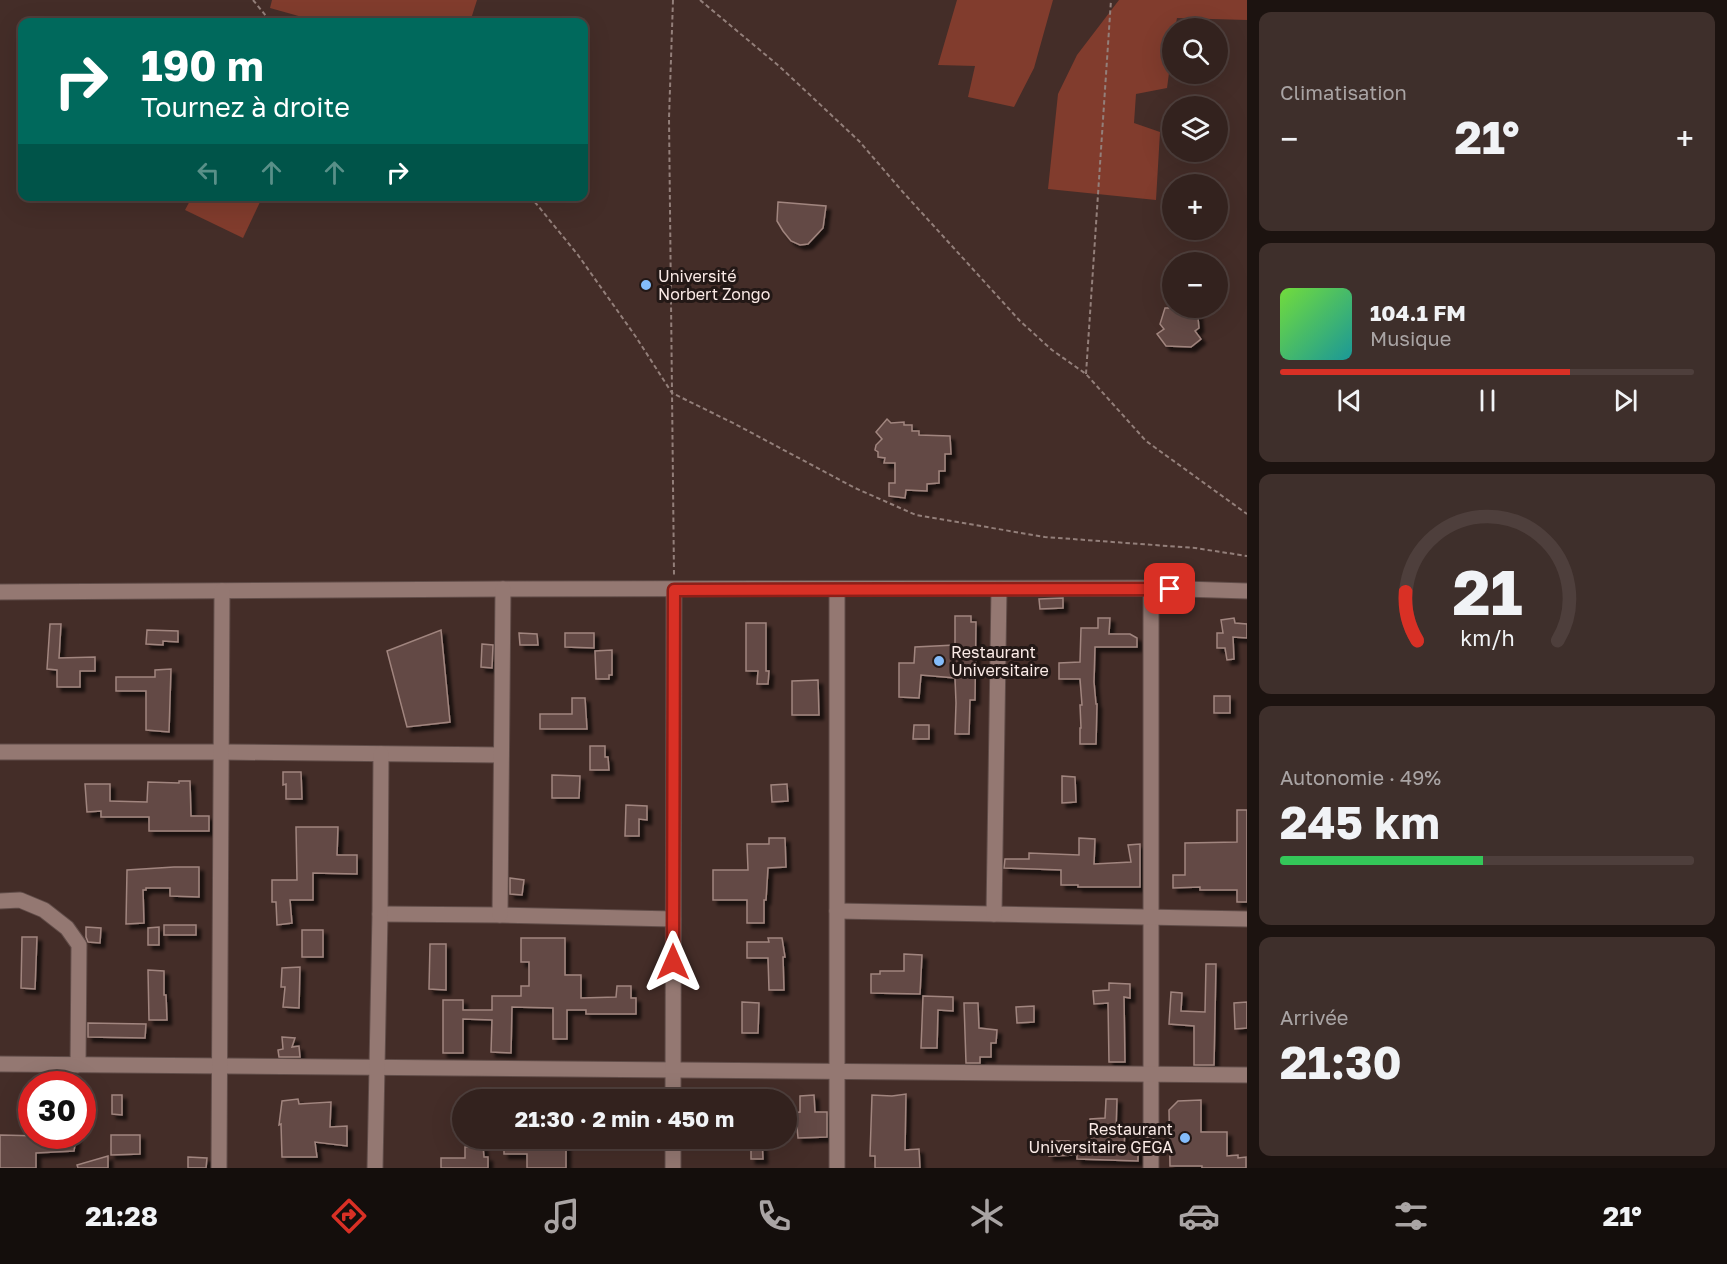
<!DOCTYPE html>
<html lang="fr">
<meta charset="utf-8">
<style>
body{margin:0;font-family:"Golos Text",sans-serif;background:#3e2f2b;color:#f1f3f6;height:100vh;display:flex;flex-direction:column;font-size:22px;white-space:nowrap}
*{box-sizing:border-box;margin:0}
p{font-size:20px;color:#a9a4a4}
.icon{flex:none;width:33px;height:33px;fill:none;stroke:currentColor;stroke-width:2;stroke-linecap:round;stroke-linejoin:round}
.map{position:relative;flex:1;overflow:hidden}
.details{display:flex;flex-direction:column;gap:12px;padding:12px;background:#1c1310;width:480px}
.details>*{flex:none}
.guide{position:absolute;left:18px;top:18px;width:570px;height:183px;border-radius:12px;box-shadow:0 6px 24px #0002,0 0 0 2px #4e3f3c;background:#00695c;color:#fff;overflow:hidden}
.controls{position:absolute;left:1162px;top:18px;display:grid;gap:12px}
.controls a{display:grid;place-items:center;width:66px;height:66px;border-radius:50%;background:#33221e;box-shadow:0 6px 24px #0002,0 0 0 2px #4e3f3c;font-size:30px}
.speed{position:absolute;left:18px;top:1071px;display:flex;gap:12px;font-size:30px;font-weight:700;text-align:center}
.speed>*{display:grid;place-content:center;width:78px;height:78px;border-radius:50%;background:#33221e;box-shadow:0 6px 24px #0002,0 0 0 2px #4e3f3c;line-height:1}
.speed .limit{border:9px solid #d22;background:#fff;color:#111}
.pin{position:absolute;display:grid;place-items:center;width:51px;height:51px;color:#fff;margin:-26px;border-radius:12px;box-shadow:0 3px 9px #0006}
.me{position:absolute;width:66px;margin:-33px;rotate:0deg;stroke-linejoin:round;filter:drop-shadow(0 0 4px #0008)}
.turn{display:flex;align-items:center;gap:21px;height:126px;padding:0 24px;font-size:27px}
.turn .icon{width:78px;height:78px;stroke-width:2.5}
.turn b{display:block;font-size:42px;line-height:51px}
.lanes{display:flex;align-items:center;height:57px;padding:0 24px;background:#0003;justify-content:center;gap:30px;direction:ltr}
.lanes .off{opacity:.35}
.big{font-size:45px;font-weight:700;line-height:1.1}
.details .card{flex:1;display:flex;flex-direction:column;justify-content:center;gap:9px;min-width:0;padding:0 21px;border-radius:12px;background:#3e2f2b}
.details .dial{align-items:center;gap:0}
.dial svg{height:156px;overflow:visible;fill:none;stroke:#4e3f3c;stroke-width:7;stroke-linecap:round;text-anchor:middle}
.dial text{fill:#f1f3f6;stroke:none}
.song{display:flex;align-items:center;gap:18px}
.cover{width:72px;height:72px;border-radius:9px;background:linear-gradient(135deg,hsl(100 70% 55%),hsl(180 70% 35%))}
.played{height:6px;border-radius:3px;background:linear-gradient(90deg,#d93025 70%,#4e3f3c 70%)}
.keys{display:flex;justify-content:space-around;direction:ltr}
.heat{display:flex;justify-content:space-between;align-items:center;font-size:33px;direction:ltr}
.charge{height:9px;border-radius:4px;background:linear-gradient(90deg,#34c759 49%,#4e3f3c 0)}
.trip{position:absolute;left:452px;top:1089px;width:345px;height:60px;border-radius:30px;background:#33221e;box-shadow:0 6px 24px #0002,0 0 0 2px #4e3f3c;font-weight:700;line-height:60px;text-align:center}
.tab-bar{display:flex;height:96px;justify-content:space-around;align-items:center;background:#140e0c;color:#a9a4a4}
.tab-bar .icon{width:42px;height:42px}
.tab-bar .active{color:#d93025}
.tab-bar b{font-size:27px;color:#f1f3f6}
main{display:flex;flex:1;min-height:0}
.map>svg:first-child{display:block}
</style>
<main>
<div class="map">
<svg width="1247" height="1168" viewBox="0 0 1247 1168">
<defs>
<filter id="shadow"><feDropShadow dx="4.5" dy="4.5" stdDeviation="1.5" flood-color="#0009"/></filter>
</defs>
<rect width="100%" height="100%" fill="#442d28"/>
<g fill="#813c2d">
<polygon points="272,0 477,0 470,22 320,22 270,8"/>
<polygon points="957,0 1053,0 1034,68 1014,107 968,97 975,66 938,65"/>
<polygon points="1119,0 1247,0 1247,20 1177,18 1175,28 1173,28 1173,43 1167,88 1136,94 1134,123 1160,132 1156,200 1048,189 1058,94 1077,55"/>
<polygon points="192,197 247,197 260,202 243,238 185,210"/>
</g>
<g fill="#634a44" stroke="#a1857f" stroke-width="1.5" filter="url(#shadow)">
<polygon points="778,202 826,206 823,228 808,244 800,245 791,241 783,231 777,221"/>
<polygon points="1165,308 1197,308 1199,328 1195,331 1201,339 1191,347 1166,346 1157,334 1164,329 1160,324"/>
<polygon points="887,419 891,423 904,422 904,425 912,425 912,431 919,431 919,435 950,436 951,454 945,454 945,471 939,471 939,483 927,484 927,491 906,490 905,498 889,496 889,483 895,483 895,463 884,463 885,458 878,457 878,452 875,450 876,445 882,439 876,432"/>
<polygon points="1063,598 1063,608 1040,609 1039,599"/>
<polygon points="955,616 971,616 971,622 976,622 975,700 970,700 969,734 955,734 956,703 955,678 921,675 919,698 899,697 899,663 914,663 915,647 955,645"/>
<polygon points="1098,618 1110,618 1109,634 1130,634 1137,638 1137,647 1095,647 1094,682 1096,704 1097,704 1096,744 1080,744 1080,728 1081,728 1080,705 1082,705 1080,679 1059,679 1059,663 1080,662 1081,628 1098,628"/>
<polygon points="1234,618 1235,623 1247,624 1247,638 1233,637 1234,659 1227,660 1225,648 1217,648 1217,633 1223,633 1221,620"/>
<polygon points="746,623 766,623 766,671 769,671 768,684 757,684 758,671 746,671"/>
<polygon points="50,624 61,624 59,658 95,657 95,671 80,671 80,687 57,687 57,670 47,669"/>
<polygon points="147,630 178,631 178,642 163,641 163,645 146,644"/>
<polygon points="441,630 450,722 407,727 387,651"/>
<polygon points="519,633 537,634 538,645 520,645"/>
<polygon points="565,633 594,633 594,648 565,647"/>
<polygon points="482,644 493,645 492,668 481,667"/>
<polygon points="612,650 612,675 609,675 609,679 596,679 595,651"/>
<polygon points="171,669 169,732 146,730 146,691 116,691 116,677 155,677 155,670"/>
<polygon points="818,680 819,715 792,715 792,681"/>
<rect x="1214" y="696" width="16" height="17"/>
<polygon points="572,698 585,698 587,729 540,729 540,714 572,714"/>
<polygon points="914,725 929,725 929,739 913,739"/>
<polygon points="590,746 605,746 605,757 608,757 609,770 590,770"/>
<polygon points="283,772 301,772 302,799 286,799 286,784 283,785"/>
<polygon points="552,775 580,776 579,798 552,798"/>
<polygon points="1062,776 1075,777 1076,802 1062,803"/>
<polygon points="179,781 190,781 191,816 209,816 209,831 149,831 149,817 101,817 101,811 87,812 85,784 110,784 110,801 147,802 148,782 179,783"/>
<polygon points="787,784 788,801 772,802 771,785"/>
<polygon points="626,805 647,806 647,820 639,819 639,836 625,836"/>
<polygon points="1237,810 1247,810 1247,902 1237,902 1237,890 1200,890 1200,887 1173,888 1173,875 1185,875 1185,843 1237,842"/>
<polygon points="296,827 338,827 337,855 357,855 357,874 313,873 313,900 290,900 292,923 277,925 276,902 272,902 272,880 297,880"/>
<polygon points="769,838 785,838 786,867 768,868 766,900 764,900 764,923 747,923 747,900 713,900 713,870 748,870 747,844 769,844"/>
<polygon points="1079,838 1095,839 1094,864 1131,862 1128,845 1140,844 1140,887 1078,887 1078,885 1061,885 1061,870 1004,868 1005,859 1029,859 1029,853 1079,855"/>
<polygon points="174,867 199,867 199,897 170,896 170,888 146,888 146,890 143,890 144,923 126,924 127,870"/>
<polygon points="510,878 524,880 522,895 510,894"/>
<rect x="164" y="925" width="32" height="10"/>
<polygon points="86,927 101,928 100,943 88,942 86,937"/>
<polygon points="159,927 159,945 148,945 148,928"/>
<rect x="302" y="930" width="21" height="27"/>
<polygon points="22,937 37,937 35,989 21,988"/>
<polygon points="521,938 565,938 565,975 581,975 581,998 616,997 617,986 631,986 631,998 636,998 636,1014 586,1014 586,1010 567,1010 567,1039 553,1039 553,1008 512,1007 511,1053 491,1052 492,1020 463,1019 463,1053 443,1053 443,1000 463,1000 463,1010 492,1010 492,996 521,996 521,986 529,986 529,962 521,962"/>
<polygon points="768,938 782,938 785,957 783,957 784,990 769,990 768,958 747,958 747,942 769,942"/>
<polygon points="430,944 446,944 446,990 429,989"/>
<polygon points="904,954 922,955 920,994 871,993 871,974 880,974 880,971 904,971"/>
<polygon points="1206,964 1216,964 1214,1065 1194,1065 1194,1026 1169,1024 1171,992 1182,993 1181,1011 1205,1012"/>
<polygon points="300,967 299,1008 283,1007 285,987 281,987 282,968"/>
<polygon points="148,970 164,971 164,995 166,995 167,1020 149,1020"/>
<polygon points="1109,983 1130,984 1130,998 1124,997 1125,1062 1109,1062 1108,1003 1094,1004 1093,991 1109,990"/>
<polygon points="923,996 953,997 953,1011 938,1010 937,1048 921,1048"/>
<polygon points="742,1002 759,1003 758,1033 742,1033"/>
<polygon points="1247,1002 1247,1028 1235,1029 1234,1003"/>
<polygon points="964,1003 978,1003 979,1028 997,1030 996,1043 991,1043 991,1057 980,1057 980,1063 966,1063"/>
<polygon points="1034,1006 1034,1022 1017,1023 1016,1007"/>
<polygon points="88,1023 146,1024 145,1038 88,1037"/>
<polygon points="282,1037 295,1038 292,1047 299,1046 300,1057 279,1057 278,1050 283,1049"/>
<polygon points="906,1094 905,1150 919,1149 920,1168 875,1168 875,1156 870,1156 872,1095 892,1096"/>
<polygon points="112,1095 122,1095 122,1115 112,1114"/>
<polygon points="814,1095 815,1112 827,1112 827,1137 798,1138 797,1127 789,1127 789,1113 800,1112 800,1096"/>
<polygon points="298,1099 299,1104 331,1102 330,1127 347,1126 347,1146 315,1142 317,1157 282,1157 281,1124 279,1125 282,1101"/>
<polygon points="1106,1099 1117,1099 1116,1131 1125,1131 1124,1147 1138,1148 1138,1161 1077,1159 1077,1155 1049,1156 1049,1141 1069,1141 1069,1145 1091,1146 1090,1119 1105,1118"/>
<polygon points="1201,1100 1201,1132 1227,1132 1227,1156 1238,1155 1238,1158 1246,1157 1246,1168 1202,1168 1202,1166 1170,1166 1169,1110 1178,1101"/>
<polygon points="0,1135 42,1136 42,1138 76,1137 74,1151 36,1153 36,1168 0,1168"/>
<polygon points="111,1135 140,1135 140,1154 111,1155"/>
<polygon points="504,1138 531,1140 531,1142 553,1142 553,1138 564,1138 564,1143 566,1143 566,1168 527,1168 527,1154 504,1154"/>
<polygon points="751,1138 762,1138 763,1159 751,1159"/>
<polygon points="483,1146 484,1157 488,1157 488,1168 441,1168 441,1158 465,1158 465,1147"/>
<polygon points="108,1156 108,1168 78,1168 77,1165"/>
<polygon points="188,1157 207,1158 206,1168 188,1168"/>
</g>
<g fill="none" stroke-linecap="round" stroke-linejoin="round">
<g stroke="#604c48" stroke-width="17">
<g id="minor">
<polyline points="1151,588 1151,1168"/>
<polyline points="0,592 503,589 1151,588 1247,591"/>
<polyline points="0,752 221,752 501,755"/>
<polyline points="0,901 20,900 44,910 67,928 79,945 78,1065"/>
<polyline points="837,911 1247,919"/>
<polyline points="380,914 500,915 673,919"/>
<polyline points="994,914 999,589"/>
<polyline points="500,915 503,589"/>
<polyline points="0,1064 1247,1075"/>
<polyline points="673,1100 674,590"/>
<polyline points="219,1168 222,591"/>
<polyline points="375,1168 380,914 381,754"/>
<polyline points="673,1168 673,1138"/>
<polyline points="837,1168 837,589"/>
</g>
</g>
<g stroke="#937f7a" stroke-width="2" stroke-dasharray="4.5 3" stroke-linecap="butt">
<polyline points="253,0 271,22"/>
<polyline points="673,0 669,118 674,575"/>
<polyline points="700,0 779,66 859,141 902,191 1020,321 1052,350 1086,374 1146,441 1247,514"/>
<polyline points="530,196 578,255 636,337 672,393 735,424 855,488 916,515 1045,537 1195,548 1247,556"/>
<polyline points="1086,374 1111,0"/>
</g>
<use href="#minor" stroke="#947872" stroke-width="15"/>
</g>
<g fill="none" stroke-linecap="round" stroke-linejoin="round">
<g stroke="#8d1f18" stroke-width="15">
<polyline id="route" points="673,962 674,590 1170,589"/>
</g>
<use href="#route" stroke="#d93025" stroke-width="10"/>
</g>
<g fill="#84bcfb" stroke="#231816" stroke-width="2">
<circle cx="646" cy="285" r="6"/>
<circle cx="939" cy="661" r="6"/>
<circle cx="1185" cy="1138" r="6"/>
</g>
<g text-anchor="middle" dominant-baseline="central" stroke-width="6" stroke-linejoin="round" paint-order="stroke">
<g font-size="16" fill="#faeae6" stroke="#231816" text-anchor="start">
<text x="658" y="276">Université<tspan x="658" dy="18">Norbert Zongo</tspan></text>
<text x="951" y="652">Restaurant<tspan x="951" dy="18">Universitaire</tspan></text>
<text x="1173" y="1129" text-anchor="end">Restaurant<tspan x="1173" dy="18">Universitaire GEGA</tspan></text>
</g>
</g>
</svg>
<div class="controls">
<a><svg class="icon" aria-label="search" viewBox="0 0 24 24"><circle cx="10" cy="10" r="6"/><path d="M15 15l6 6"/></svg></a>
<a><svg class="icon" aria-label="layers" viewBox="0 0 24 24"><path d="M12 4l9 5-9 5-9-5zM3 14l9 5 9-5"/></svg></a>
<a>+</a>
<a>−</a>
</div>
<div class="speed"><div class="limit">30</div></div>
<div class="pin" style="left:1170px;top:589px;background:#d93025"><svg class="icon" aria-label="arrive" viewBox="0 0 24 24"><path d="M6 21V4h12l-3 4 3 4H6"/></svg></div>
<svg class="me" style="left:673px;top:962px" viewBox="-20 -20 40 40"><path d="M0-17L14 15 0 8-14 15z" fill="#d93025" stroke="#fff" stroke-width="4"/></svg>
<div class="trip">21:30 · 2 min · 450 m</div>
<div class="guide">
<div class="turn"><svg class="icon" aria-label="right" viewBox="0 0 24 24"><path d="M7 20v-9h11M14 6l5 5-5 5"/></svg><div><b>190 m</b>Tournez à droite</div></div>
<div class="lanes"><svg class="icon off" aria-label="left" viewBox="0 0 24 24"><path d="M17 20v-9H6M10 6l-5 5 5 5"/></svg><svg class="icon off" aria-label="ahead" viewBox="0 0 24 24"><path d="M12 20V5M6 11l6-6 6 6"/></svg><svg class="icon off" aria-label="ahead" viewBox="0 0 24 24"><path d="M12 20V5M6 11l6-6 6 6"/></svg><svg class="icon" aria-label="right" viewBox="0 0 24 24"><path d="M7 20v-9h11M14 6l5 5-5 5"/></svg></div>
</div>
</div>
<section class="details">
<div class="card"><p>Climatisation</p>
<div class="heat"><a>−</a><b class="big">21°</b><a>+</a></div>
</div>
<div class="card">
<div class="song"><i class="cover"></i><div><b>104.1 FM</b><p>Musique</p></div></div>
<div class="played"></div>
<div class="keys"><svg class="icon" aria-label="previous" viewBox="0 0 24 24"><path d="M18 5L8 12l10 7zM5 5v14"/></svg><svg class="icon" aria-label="pause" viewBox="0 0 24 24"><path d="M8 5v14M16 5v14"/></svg><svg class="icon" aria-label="next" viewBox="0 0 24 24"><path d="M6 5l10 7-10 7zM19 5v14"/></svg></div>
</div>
<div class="card dial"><svg viewBox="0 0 100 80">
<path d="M14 69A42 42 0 1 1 86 69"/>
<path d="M14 69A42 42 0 0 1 8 44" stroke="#d93025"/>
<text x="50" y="56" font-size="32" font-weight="700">21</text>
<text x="50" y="72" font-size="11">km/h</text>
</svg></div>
<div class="card"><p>Autonomie · 49%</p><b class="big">245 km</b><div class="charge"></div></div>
<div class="card"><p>Arrivée</p><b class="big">21:30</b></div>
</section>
</main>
<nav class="tab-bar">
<b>21:28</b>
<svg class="icon active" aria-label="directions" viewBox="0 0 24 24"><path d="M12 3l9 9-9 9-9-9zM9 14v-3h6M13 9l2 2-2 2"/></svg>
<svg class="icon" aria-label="music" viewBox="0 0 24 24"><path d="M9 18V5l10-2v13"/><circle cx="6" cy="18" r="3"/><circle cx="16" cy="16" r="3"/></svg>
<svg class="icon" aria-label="phone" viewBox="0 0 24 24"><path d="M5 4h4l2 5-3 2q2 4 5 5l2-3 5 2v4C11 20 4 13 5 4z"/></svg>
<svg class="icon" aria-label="climate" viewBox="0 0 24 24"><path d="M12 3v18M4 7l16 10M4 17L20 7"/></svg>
<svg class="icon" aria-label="car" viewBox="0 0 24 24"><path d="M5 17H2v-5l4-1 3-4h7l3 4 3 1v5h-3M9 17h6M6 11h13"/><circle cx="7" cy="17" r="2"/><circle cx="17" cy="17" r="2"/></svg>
<svg class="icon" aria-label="filters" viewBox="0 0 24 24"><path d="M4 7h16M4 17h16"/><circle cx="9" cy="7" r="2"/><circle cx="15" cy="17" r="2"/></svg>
<b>21°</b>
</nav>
